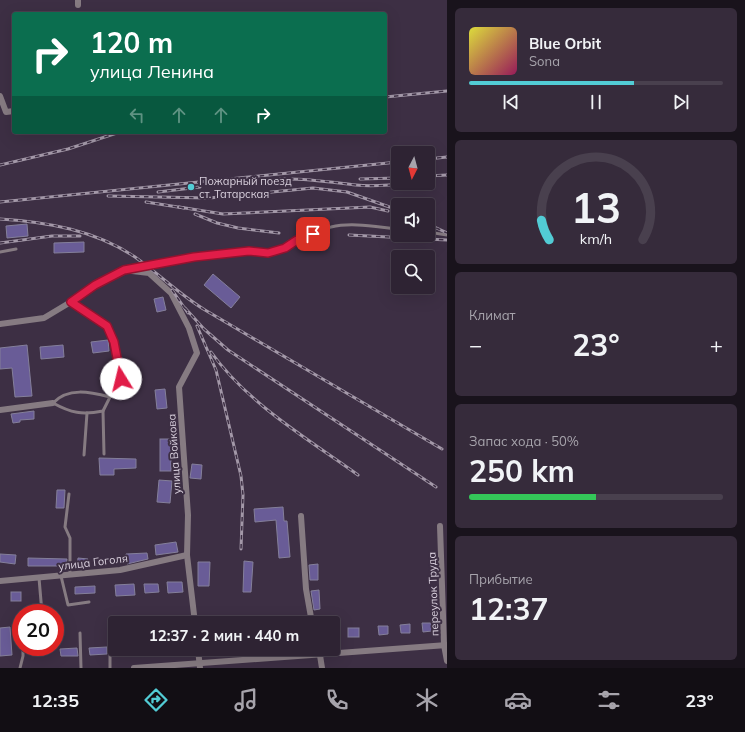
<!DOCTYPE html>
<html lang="ru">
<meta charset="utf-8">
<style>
body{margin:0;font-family:Mulish,sans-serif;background:#362b3b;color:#f1f3f6;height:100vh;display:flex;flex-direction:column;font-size:15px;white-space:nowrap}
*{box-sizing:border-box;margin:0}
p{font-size:13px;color:#a7a4ac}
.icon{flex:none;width:22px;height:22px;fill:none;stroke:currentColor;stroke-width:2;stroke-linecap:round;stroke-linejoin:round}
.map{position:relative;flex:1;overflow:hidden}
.sheet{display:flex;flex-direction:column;gap:8px;padding:8px;background:#19131c;width:298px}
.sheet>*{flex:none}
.hud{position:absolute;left:12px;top:12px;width:375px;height:122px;border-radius:4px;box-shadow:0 4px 16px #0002,0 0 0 1px #49404e;background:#0b6e4f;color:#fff;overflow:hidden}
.needle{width:26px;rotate:186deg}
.tools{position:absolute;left:391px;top:146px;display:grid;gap:8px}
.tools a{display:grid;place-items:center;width:44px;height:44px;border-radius:4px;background:#2e2333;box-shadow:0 4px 16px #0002,0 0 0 1px #49404e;font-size:20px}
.speed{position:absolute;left:12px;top:604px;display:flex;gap:8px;font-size:20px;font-weight:700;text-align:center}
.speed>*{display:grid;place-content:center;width:52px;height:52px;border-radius:50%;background:#2e2333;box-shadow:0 4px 16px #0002,0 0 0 1px #49404e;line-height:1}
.speed .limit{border:6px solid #d22;background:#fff;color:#111}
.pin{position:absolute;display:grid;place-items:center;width:34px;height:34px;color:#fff;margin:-17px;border-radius:8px;box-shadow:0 2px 6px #0006}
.me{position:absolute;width:44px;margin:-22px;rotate:351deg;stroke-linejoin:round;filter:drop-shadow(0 0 3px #0008)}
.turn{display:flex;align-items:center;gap:14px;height:84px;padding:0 12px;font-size:18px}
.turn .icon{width:52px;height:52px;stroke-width:2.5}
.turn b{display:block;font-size:28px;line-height:34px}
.lanes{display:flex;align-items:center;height:38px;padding:0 12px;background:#0003;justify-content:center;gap:20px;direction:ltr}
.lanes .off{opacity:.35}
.big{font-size:30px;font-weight:700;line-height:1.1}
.sheet .widget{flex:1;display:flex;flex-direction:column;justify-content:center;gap:6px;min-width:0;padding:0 14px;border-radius:6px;background:#362b3b}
.sheet .dial{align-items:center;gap:0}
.dial svg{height:104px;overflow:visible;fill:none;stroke:#49404e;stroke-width:7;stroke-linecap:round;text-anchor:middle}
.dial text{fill:#f1f3f6;stroke:none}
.song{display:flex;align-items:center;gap:12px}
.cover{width:48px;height:48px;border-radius:6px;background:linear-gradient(135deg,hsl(60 70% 55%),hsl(330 70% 35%))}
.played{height:4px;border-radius:2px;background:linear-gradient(90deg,#52ccd5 65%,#49404e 65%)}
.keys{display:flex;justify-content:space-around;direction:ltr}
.heat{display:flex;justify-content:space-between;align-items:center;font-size:22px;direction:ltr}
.charge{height:6px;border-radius:3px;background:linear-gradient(90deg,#34c759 50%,#49404e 0)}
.trip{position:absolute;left:108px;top:616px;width:232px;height:40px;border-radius:4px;background:#2e2333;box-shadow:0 4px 16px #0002,0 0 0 1px #49404e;font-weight:700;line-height:40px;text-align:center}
.menu{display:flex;height:64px;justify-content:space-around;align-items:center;background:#120e14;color:#a7a4ac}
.menu .icon{width:28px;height:28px}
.menu .current{color:#52ccd5}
.menu b{font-size:18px;color:#f1f3f6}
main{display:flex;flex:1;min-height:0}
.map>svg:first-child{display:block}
</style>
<main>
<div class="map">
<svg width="447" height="668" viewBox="0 0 447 668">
<rect width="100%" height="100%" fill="#3d2f44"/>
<g fill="#695c97" stroke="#847f9a">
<polygon points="27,224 28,236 7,238 6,226"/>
<polygon points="84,242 84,252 54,253 54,243"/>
<polygon points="213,274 240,297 231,308 204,285"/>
<polygon points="163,297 166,310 157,312 154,299"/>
<polygon points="108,340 109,351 93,353 91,342"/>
<polygon points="27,345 32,396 15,397 12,368 0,369 0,348"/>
<polygon points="63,345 64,357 41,359 40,347"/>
<polygon points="165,389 167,408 157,409 155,390"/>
<polygon points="34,411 34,419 20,420 20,422 13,423 11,414"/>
<rect x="160" y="439" width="11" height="32"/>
<polygon points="99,458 136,459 136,468 114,469 114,475 100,475"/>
<polygon points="192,464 202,465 201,479 190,478"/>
<polygon points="159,480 172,481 170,503 157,502"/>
<polygon points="57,490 65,490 64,508 56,508"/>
<polygon points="283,507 284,521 287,521 290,557 279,558 276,520 255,522 254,509"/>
<polygon points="176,542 178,552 156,555 155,545"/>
<polygon points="147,553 148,559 127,564 126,554"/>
<polygon points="0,554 16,555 15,564 0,562"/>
<polygon points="28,558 67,559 66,566 28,566"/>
<polygon points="78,558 88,559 87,568 77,568"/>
<polygon points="244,561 253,562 251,592 243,592"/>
<polygon points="198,562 210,562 209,586 198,586"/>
<polygon points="318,564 318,580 310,580 309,565"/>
<polygon points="167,582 182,582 183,592 168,593"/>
<polygon points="134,584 135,595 116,596 115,585"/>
<polygon points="144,584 158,584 159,592 145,593"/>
<polygon points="95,586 95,593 75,594 75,587"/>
<polygon points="319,590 320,609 314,610 311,591"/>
<rect x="11" y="592" width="10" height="9"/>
<polygon points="422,623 431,623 432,631 423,632"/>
<polygon points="410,624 410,633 401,633 400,625"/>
<polygon points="378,626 388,626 388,634 379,635"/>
<polygon points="10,627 12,655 0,656 0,628"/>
<rect x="348" y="628" width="11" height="9"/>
<polygon points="107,647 107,654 90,655 89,648"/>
<polygon points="77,648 78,656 61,656 60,649"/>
</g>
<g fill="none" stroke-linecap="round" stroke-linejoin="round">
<g stroke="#867b82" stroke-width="3">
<polyline points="428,232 447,235"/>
<polyline points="0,252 16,249"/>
<path d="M130,269c39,-7 78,-15 118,-18 7,0 14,3 21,2 22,-3 40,-22 62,-26 21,-5 46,0 67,2"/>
<path d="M71,302c8,5 32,19 37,25 10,14 12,44 14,61l-12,9 -7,14c-21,4 -32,2 -50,-8 15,-16 37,-11 57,-6"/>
<polyline points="103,411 104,454"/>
<polyline points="84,455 87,413"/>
<polyline points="69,494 65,527 70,538 70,575"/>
<polyline points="61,576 68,605 89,602"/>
<polyline points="39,578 42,613"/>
<polyline points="80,633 81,668"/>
<polyline points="20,668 23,656 23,647"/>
<polyline points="110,668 110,641 115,640"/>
</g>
<g stroke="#867b82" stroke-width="6">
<polyline points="78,0 78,5"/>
<polyline points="0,96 6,112 14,111"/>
<polyline points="0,324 44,318 74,300 95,285 124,270 149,273 171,293 189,328 197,353 179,387 188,515 187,555 195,623"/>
<polyline points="0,410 53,403"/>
<polyline points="301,516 306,589 312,623"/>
<polyline points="440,526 444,645 447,661"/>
<polyline points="0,581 120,570 187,555"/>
<polyline points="198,649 200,668"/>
<polyline points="319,649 322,668"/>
<polyline points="134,668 447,645"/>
</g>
<g stroke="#a398a8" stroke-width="3">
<g id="rail">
<polyline points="385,97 447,91"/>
<polyline points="428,159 447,157"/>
<polyline points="0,165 68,149 120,132"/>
<polyline points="428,176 447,175"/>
<path d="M280,179c26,-1 50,3 76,6 19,2 37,0 55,-2"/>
<polyline points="360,179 398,178"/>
<polyline points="158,192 200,187"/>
<polyline points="108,196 209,198 313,188 347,192 398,210"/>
<polyline points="0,202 398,162"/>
<polyline points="146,202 184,208"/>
<polyline points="179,207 223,214 370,207 388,211"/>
<polyline points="195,214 217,223 238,228 279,233"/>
<path d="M0,219c47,3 95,11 135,38 24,17 45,38 70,53 79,46 158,93 237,139"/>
<polyline points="428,224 447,233"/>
<polyline points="349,235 447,240"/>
<polyline points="0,243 52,236 80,236"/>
<polyline points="172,290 188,313"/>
<polyline points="185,308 204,329 228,350 436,487"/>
<polyline points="197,326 216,370 241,476 243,495 241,549"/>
<path d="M211,352c37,52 97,87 147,123"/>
</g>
</g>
<use href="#rail" stroke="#3d2f44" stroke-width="1.5" stroke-dasharray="4.5" stroke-linecap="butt"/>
</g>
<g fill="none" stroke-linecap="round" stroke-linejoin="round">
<g stroke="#92132f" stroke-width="10">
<polyline id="route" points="121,379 114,342 107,326 71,302 95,285 124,270 194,257 249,251 268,253 285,248 297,240 313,234"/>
</g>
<use href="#route" stroke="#e11d48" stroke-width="7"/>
</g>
<circle fill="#52ccd5" stroke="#3d2f44" stroke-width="1.5" cx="191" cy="187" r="4"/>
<g text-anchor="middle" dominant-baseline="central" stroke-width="4" stroke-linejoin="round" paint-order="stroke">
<g font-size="11" fill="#d9d0dd" stroke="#3d2f44" text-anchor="start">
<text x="199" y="181">Пожарный поезд<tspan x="199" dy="13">ст. Татарская</tspan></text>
</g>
<g font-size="11" fill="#d9d0dd" stroke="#3d2f44">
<text transform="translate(174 454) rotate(-94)">улица Войкова</text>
<text transform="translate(93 562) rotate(-7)">улица Гоголя</text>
<text transform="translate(433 594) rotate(-92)">переулок Труда</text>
</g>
</g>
</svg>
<div class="tools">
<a><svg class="needle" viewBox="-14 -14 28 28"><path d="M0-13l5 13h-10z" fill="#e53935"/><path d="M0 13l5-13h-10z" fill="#a7a4ac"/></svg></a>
<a><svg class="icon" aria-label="sound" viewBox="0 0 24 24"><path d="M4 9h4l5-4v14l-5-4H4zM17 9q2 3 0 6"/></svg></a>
<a><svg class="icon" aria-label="search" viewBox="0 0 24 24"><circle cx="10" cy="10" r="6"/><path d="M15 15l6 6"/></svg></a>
</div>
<div class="speed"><div class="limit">20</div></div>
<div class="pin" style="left:313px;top:234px;background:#d93025"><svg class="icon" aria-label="arrive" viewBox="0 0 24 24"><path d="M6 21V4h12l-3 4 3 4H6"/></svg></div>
<svg class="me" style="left:121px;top:379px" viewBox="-20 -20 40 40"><circle r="19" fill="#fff"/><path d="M0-13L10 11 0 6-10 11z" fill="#e11d48"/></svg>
<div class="trip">12:37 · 2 мин · 440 m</div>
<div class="hud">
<div class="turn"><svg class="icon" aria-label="right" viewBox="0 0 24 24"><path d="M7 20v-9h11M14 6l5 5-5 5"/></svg><div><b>120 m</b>улица Ленина</div></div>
<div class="lanes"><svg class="icon off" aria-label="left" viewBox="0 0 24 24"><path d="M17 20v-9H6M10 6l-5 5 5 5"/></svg><svg class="icon off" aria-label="ahead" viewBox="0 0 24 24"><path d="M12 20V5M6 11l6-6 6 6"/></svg><svg class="icon off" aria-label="ahead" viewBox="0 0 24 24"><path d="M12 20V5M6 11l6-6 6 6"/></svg><svg class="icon" aria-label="right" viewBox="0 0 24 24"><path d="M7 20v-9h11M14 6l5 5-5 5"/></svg></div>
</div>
</div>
<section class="sheet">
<div class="widget">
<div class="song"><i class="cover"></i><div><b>Blue Orbit</b><p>Sona</p></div></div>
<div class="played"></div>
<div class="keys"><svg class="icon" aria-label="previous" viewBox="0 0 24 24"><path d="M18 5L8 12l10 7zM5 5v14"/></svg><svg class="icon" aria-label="pause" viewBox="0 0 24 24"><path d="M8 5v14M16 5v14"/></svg><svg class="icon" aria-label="next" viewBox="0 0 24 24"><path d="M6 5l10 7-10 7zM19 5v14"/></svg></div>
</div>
<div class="widget dial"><svg viewBox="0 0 100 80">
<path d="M14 69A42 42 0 1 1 86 69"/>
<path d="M14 69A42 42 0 0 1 8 54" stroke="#52ccd5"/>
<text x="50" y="56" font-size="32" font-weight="700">13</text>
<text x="50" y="72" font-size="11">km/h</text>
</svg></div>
<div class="widget"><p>Климат</p>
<div class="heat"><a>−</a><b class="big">23°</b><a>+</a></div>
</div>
<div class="widget"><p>Запас хода · 50%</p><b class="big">250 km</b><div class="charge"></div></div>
<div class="widget"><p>Прибытие</p><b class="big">12:37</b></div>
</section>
</main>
<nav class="menu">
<b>12:35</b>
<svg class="icon current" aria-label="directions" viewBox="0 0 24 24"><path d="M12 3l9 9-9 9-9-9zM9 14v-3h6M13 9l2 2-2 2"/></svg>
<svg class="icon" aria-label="music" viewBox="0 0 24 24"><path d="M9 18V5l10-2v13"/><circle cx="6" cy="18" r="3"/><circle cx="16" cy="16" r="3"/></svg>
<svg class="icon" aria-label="phone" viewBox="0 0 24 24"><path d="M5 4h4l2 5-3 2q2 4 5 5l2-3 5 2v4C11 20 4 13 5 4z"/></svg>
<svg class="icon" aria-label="climate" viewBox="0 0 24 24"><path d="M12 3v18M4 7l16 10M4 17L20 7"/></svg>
<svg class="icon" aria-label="car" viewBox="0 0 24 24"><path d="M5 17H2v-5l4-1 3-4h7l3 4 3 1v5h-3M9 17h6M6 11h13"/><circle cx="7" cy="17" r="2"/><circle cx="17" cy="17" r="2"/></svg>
<svg class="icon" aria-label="filters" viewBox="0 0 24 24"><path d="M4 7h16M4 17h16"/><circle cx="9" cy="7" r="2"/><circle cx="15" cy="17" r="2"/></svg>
<b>23°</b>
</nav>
